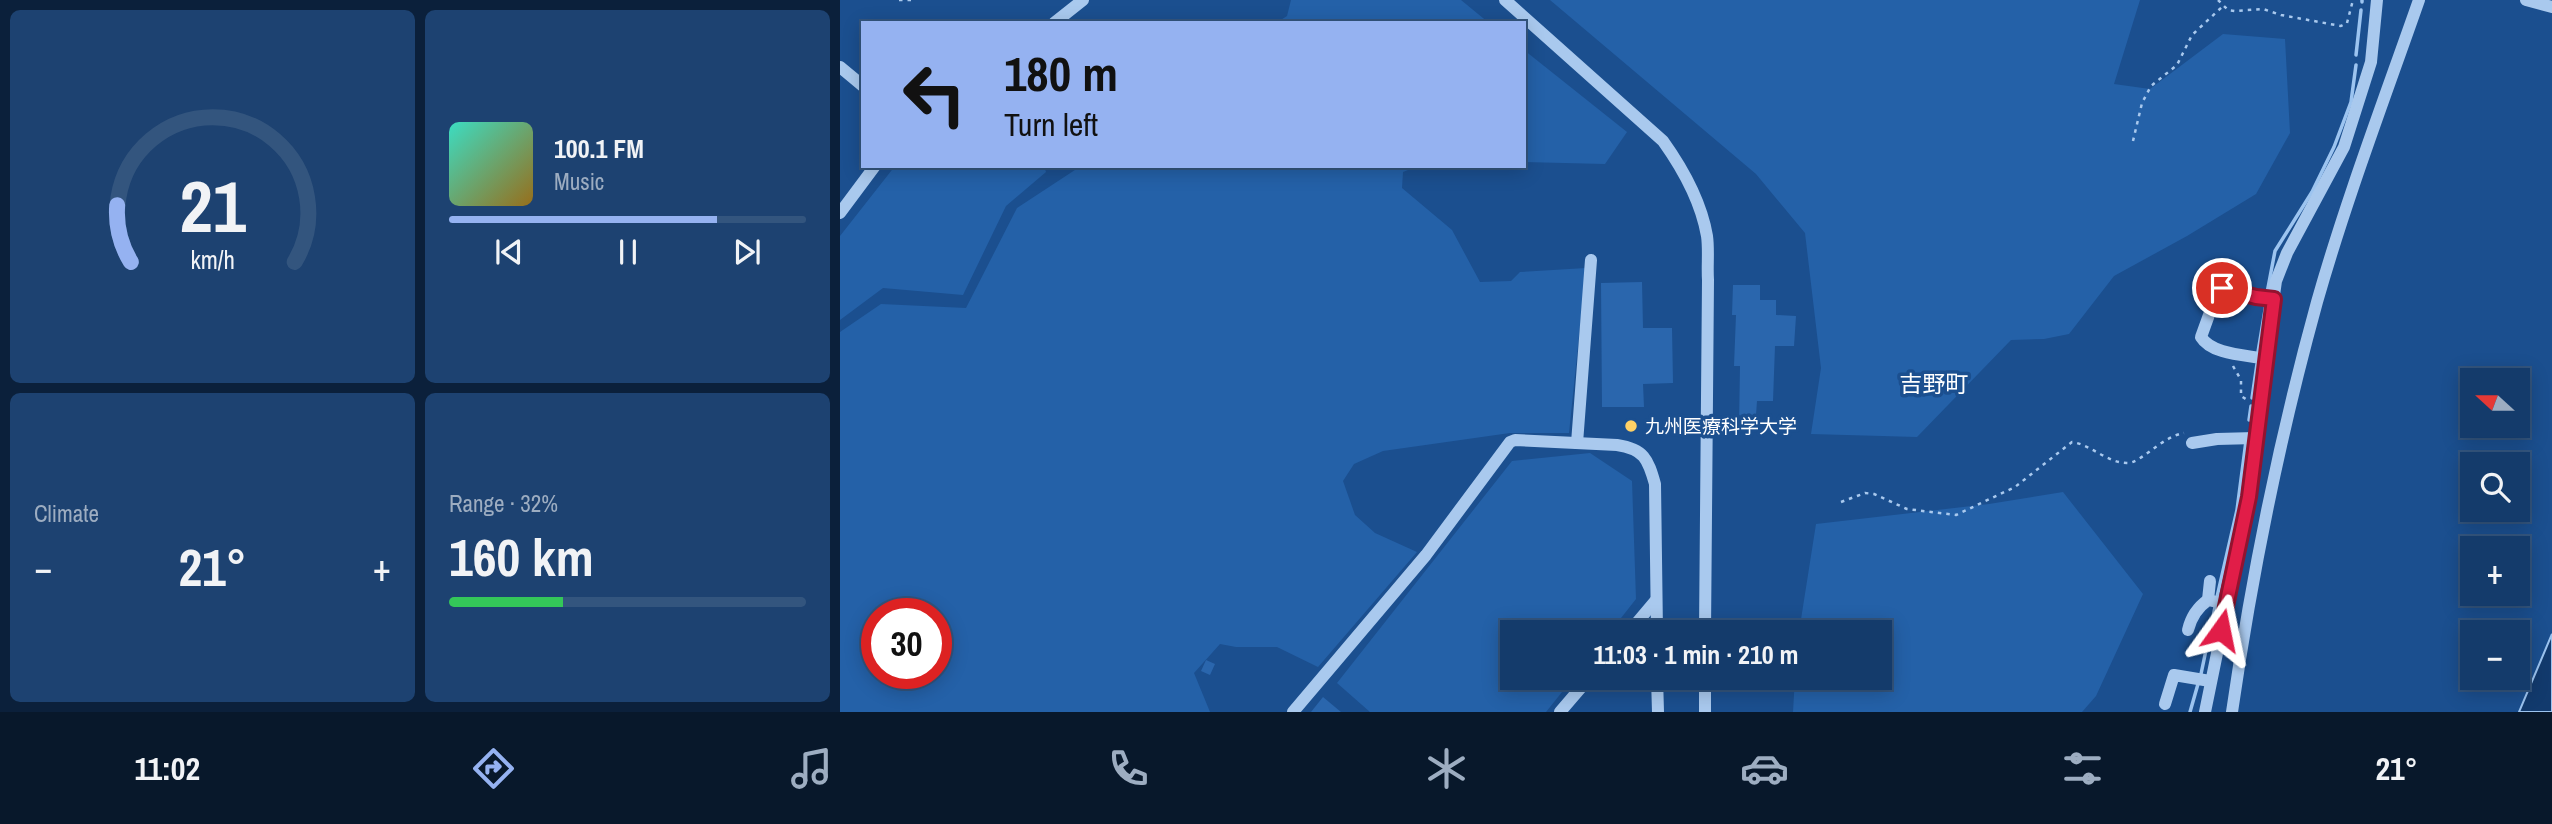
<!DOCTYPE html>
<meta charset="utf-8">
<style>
body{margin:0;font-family:"Archivo Narrow","Noto Sans JP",sans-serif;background:#1d4271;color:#f1f3f6;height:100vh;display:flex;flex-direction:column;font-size:26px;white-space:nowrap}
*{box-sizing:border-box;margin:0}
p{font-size:23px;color:#9dadc1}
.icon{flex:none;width:38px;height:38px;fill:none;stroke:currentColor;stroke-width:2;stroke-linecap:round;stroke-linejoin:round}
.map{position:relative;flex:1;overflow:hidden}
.panel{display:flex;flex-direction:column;gap:10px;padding:10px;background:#0b203b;width:840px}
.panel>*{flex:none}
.guide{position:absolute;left:21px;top:21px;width:665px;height:147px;border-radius:0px;box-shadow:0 4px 18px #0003,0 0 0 2px #33557e;background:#95b2f1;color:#111;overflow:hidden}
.needle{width:46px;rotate:291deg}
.buttons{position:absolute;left:1620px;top:368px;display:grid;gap:14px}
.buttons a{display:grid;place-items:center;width:70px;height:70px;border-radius:0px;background:#143b6b;box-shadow:0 4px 18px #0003,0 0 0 2px #33557e;font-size:35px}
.speed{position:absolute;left:21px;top:598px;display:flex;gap:14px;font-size:35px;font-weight:700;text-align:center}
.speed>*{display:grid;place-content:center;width:91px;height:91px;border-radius:50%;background:#143b6b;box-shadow:0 4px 18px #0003,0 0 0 2px #33557e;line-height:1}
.speed .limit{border:10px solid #d22;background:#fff;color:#111}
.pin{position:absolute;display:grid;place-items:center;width:60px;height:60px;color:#fff;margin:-30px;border:4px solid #fff;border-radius:50%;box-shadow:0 2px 7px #0007}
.me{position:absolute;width:77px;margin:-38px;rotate:12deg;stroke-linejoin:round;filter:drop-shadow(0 0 5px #0008)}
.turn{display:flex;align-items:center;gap:24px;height:147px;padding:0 28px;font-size:32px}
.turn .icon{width:91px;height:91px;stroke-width:2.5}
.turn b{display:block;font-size:49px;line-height:60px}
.big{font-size:52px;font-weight:700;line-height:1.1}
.panel .widget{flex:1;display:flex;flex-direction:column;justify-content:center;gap:10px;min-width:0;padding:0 24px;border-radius:10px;background:#1d4271}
.panel .dial{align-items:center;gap:0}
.dial svg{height:182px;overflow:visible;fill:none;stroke:#33557e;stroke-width:7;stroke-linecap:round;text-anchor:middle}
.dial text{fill:#f1f3f6;stroke:none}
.song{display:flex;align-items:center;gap:21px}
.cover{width:84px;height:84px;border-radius:10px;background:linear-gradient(135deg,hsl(170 70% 55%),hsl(40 70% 35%))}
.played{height:7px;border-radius:4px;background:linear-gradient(90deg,#95b2f1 75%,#33557e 75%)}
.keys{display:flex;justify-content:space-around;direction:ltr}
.heat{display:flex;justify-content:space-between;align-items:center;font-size:38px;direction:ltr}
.charge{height:10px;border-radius:5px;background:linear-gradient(90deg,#34c759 32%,#33557e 0)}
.panel .tiles{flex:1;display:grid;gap:10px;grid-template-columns:repeat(2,1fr)}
.trip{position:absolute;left:660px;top:620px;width:392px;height:70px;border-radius:0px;background:#143b6b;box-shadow:0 4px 18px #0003,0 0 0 2px #33557e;font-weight:700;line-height:70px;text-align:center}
.menu{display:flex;height:112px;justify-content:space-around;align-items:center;background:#08182b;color:#9dadc1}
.menu .icon{width:49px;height:49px}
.menu .selected{color:#95b2f1}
.menu b{font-size:32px;color:#f1f3f6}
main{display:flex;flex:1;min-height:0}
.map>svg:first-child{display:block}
</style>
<main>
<section class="panel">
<div class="tiles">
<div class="widget dial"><svg viewBox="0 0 100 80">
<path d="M14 69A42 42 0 1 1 86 69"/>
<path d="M14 69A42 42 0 0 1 8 44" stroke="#95b2f1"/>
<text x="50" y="56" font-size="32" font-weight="700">21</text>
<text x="50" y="72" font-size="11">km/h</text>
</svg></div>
<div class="widget">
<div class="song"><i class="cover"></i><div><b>100.1 FM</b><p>Music</p></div></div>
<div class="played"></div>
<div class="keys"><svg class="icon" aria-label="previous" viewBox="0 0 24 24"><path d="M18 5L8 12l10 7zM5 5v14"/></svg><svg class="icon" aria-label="pause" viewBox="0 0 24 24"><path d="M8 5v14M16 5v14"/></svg><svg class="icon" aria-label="next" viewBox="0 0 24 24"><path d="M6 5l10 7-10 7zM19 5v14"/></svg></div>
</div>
<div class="widget"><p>Climate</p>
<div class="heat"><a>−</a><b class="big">21°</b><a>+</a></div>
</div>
<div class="widget"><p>Range · 32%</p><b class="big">160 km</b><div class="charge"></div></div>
</div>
</section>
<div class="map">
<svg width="1712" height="712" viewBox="0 0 1712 712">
<rect width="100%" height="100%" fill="#1b4f8f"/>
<g fill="#2461a8" fill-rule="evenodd">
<polygon points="451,0 621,0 649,23 436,23 447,16"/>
<polygon points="710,0 1300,0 1274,84 1310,89 1383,34 1445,39 1450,133 1416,194 1347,236 1274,276 1229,334 1204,339 1171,340 1077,437 971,434 981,368 965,233 916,174"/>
<polygon points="684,50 787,132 765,164 684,162"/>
<polygon points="55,166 204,166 206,172 166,206 123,295 43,288 0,320 0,236"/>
<path d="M241,166h337l-15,6 -1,16 50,42 28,52 31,-1 9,-9 66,-4 -17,165h-59l-127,18 -29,13 -11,17 12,34 20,18 42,19 -99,115 -41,-20h-41l-16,-3 -26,29 16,39h-370v-380l41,-28 85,4 51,-100zM37,614h59v60h-59z"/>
<polygon points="750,453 792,481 796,599 770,632 672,632 672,677 734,677 706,712 530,712 497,683 672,461"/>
<polygon points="1223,492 1303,594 1256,696 1242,712 953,712 955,677 1040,677 1040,632 959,632 976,524 1149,504"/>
</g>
<polygon fill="#123a6d" stroke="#9cc4f0" stroke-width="2" points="1712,634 1712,712 1679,712"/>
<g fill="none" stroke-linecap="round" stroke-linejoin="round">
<g stroke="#9cc4f0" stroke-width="3.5">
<polyline points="1522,2 1522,0"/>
<polyline points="1516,55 1521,10"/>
<polyline points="1427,293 1435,251 1472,192 1494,147 1511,102 1516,65"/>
<polyline points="1418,352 1426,304"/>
<polyline points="1412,398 1417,364"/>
<polyline points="1409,420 1411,406"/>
<polyline points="1377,597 1397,510 1406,441"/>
<polyline points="1361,674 1375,607"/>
<polyline points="1350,712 1358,684"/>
</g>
</g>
<g fill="#2a66ad">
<polygon points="802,282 803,328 832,328 833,383 803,384 804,407 762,407 761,283"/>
<polygon points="893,285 920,285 920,300 936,300 936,315 956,316 954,346 935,346 933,401 917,401 915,429 899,428 900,366 894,366 896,315 892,315"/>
<polygon points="366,660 375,664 370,675 361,671"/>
<polygon points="483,697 501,712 471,712"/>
</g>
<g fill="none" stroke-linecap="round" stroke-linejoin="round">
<g stroke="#a9c9ee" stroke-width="2.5" stroke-dasharray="3.5 5" stroke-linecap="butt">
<polyline points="59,0 73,0"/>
<polyline points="1378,0 1388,10 1395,11 1423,9 1441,15 1501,26 1507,23 1513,0"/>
<polyline points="1293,141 1302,103 1311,86 1337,65 1352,35 1383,6"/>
<polyline points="1393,366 1401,380 1401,396 1409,401"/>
<path d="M1001,502l24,-9 9,1 33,15 49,6 59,-28 57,-45c20,3 35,21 55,21 13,1 34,-26 57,-30"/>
</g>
<g stroke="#a9c9ee" stroke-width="12">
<path d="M665,0l158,141c20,28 38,60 44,95 2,14 0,30 1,44l-3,352"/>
<polyline points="1686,0 1712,7"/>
<polyline points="214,23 243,0"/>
<polyline points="0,67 23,86"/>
<polyline points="0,213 35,166"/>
<path d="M1426,359c-19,-4 -54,-4 -65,-22l17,-47 4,-2 34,9 18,2"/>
<polyline points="737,443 751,260"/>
<polyline points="1352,443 1377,439 1415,438"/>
<polyline points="1368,600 1370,581"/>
<path d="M1348,630c3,-13 10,-23 20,-30l18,4"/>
<polyline points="789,632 816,600"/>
<polyline points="817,677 818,712"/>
<polyline points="1325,704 1334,675 1370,681"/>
<path d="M453,712l133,-157 84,-113 5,-2 102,5c27,4 31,14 38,39l2,148"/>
<polyline points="720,712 750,677"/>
<polyline points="865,712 865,677"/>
<polyline points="1365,712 1409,497 1419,402 1436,281 1447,253 1504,147 1531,62 1537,0"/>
<path d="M1392,712c20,-138 48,-276 85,-410 29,-102 67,-202 102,-302"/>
</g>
</g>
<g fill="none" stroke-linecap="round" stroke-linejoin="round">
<g stroke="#92132f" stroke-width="18">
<polyline id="route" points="1381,630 1409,497 1434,299 1416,297 1382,288"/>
</g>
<use href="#route" stroke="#e11d48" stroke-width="12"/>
</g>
<circle fill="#ffd166" stroke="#1b4f8f" stroke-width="2.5" cx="791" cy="426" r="7"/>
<g text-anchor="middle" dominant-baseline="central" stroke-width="7" stroke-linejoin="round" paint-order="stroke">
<g font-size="19" fill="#fff" stroke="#1b4f8f" text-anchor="start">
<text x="805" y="426">九州医療科学大学</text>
</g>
<g font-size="23" fill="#fff" stroke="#1b4f8f">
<text x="1094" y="383">吉野町</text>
</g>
</g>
</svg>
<div class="buttons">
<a><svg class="needle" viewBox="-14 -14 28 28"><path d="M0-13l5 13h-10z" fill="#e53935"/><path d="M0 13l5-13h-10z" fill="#9dadc1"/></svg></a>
<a><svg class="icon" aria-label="search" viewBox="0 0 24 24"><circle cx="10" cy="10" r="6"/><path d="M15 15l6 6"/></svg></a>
<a>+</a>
<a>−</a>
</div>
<div class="speed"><div class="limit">30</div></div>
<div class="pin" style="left:1382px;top:288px;background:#d93025"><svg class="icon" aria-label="arrive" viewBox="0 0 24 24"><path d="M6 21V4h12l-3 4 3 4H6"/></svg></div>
<svg class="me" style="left:1381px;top:630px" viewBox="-20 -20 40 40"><path d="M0-17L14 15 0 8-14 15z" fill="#e11d48" stroke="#fff" stroke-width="4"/></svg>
<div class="trip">11:03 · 1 min · 210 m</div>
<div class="guide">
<div class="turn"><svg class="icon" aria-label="left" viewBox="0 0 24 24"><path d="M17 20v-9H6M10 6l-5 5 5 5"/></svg><div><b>180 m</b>Turn left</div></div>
</div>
</div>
</main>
<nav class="menu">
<b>11:02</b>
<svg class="icon selected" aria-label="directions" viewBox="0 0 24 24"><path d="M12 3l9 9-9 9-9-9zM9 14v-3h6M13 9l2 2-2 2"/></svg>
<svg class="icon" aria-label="music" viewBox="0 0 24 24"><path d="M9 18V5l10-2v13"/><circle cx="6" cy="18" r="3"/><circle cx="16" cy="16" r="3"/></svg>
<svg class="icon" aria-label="phone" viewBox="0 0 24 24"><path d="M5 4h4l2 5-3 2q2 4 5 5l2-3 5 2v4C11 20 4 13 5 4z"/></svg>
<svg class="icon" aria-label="climate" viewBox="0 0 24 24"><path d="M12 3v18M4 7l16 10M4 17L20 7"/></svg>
<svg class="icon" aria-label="car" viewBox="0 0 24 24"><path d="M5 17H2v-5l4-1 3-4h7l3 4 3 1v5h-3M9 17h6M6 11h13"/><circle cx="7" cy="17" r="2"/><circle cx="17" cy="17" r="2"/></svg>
<svg class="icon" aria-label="filters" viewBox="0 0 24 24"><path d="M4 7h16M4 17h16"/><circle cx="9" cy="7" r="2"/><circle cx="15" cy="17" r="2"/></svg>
<b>21°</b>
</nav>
